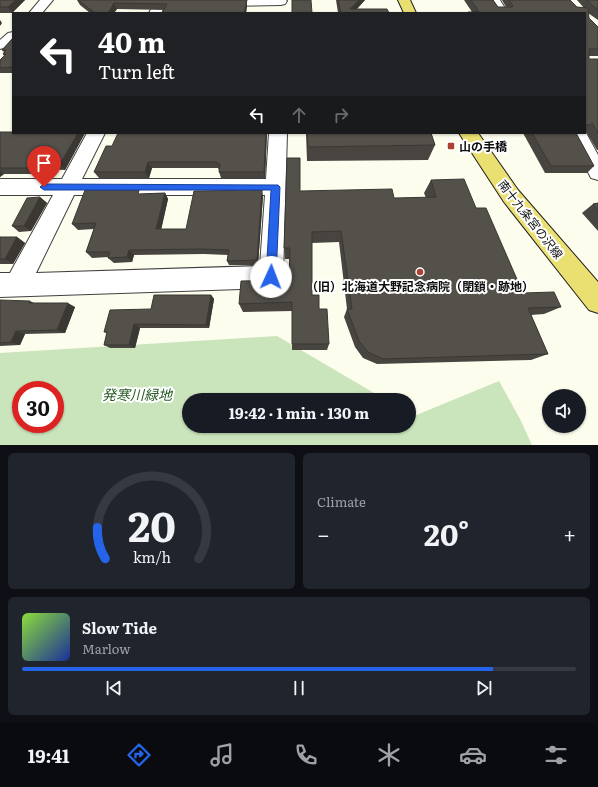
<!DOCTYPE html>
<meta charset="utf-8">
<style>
body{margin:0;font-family:Literata,"Noto Sans JP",serif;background:#20242c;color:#f1f3f6;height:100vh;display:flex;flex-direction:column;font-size:15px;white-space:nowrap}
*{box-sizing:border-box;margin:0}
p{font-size:13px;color:#9ea1a6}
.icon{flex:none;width:22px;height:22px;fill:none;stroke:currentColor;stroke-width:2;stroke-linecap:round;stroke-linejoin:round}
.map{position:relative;height:445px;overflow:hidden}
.panel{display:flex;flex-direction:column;gap:8px;padding:8px;background:#0d0f14;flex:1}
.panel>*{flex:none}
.hud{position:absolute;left:12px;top:12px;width:574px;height:122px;border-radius:0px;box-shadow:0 1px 3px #0004;background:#202124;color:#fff;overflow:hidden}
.buttons{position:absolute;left:542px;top:389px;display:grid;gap:8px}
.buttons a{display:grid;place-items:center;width:44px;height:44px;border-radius:50%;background:#171b24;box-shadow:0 1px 3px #0004;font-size:20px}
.speed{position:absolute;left:12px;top:381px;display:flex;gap:8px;font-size:20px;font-weight:700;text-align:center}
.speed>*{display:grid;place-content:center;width:52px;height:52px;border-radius:50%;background:#171b24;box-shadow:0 1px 3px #0004;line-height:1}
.speed .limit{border:6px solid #d22;background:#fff;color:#111}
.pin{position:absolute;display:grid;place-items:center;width:34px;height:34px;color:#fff;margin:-41px -17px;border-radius:50% 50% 50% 0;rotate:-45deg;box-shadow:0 0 4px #0007}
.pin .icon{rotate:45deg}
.me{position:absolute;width:44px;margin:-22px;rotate:2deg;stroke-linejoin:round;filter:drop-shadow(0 0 3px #0008)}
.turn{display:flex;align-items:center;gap:14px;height:84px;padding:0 20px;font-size:18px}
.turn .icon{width:52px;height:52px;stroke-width:2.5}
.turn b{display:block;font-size:28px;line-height:34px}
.lanes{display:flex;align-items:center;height:38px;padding:0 20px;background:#0003;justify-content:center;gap:20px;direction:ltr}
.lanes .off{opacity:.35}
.big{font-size:30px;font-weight:700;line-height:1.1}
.panel .card{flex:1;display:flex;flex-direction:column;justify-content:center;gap:6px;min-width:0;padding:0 14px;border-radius:6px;background:#20242c}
.panel .dial{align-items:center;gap:0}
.dial svg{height:104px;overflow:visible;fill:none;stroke:#363941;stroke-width:7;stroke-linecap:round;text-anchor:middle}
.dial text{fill:#f1f3f6;stroke:none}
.song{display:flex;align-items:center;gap:12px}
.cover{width:48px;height:48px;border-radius:6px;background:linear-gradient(135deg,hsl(90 70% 55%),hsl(230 70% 35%))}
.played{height:4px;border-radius:2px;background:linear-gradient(90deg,#2563eb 85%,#363941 85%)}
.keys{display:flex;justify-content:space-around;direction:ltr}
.heat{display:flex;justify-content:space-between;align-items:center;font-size:22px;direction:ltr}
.panel .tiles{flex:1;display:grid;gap:8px;grid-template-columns:1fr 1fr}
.card:last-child{grid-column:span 2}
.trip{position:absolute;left:182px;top:393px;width:234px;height:40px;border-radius:20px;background:#171b24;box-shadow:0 1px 3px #0004;font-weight:700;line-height:40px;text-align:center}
.tabs{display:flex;height:64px;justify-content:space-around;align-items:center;background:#090b0e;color:#9ea1a6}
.tabs .icon{width:28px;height:28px}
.tabs .active{color:#2563eb}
.tabs b{font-size:18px;color:#f1f3f6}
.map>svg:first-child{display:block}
</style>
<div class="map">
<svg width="598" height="445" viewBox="0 0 598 445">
<rect width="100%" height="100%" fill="#fdfdee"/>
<path fill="#cae4bb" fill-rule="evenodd" d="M277,336l109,64h-197v26h220v-13l5,3 85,-35 21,38 12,26h-532v-92zM21,390h34v34h-34z"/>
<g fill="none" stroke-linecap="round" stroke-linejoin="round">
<g stroke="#404040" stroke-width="2">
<g id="minor">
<polygon points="40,0 53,0 42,13 29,13"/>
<polygon points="156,0 168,0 161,13 149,13"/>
<polygon points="211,0 286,0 287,1 285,4 281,5 216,6 212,5 210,2"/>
<polygon points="488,0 500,0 508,13 496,13"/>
<polygon points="13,32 13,45 0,49 0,40 8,33"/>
<polygon points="585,131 598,155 598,180 591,178 568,133 585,133"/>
<path d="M87,133h18l-23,46h184l3,-46h18l-4,144 -3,8 -9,3 -271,9v-24h10l43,-78h-53v-16h62zM74,195h191l-5,71 -224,7z"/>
</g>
</g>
<g stroke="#1e1e1e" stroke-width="2">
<g id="major">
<polygon points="398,0 410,0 416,13 404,13"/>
<polygon points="459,133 478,133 518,190 598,282 598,313 589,310 504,202"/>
</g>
</g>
<use href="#minor" fill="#fff" fill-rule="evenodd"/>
<use href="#major" fill="#eadf71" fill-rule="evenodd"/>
</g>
<g fill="#484540">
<polygon points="0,0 25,0 12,13 0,13"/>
<polygon points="77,0 247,0 247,6 246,13 162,13 164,10 117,9 114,13 90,13 80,5"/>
<polygon points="336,0 365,0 357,9 389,13 338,13"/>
<polygon points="464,0 493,0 498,7 506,7 502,0 570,0 577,7 584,8 577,0 598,0 598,20 588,13 589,18 598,27 598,56 589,56 589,59 598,59 598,150 597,150 585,130 585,13 468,13 468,12 472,12"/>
<polygon points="13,38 13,73 0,73 0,60 4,56 3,54 4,52 2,50"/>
<polygon points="0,132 13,133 85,133 65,170 37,169 35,174 4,174 0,177"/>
<polygon points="267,133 265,178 221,178 219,172 219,170 218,168 152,168 149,178 99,178 94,172 112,146"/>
<polygon points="306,133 431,133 435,145 428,160 307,161"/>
<polygon points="523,133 576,133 594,166 587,173 545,173"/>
<polygon points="431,180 476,208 523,293 561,307 544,314 531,315 548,354 531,360 377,364 363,358 355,347 344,317 347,309 339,242 312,243 312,295 319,309 329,344 327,350 292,350 292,311 243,312 239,304 289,280 289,259 285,259 284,248 300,191 394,198 426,198 424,193"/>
<polygon points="165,193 168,199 161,229 186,229 263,196 258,265 229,265 227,261 228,255 204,254 134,255 132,262 114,263 108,258 109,257 92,258 86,252 94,229 78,230 72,224 141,194"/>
<polygon points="40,197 47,203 31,231 19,232 12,226"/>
<polygon points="598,203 598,231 582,213 593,204"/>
<polygon points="0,237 17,237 25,243 13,264 0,264"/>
<polygon points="211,295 214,299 209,328 140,328 135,348 110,348 104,345 107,333 104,332 151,309"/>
<polygon points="35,303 75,307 65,333 25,334 20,345 0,346 0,343"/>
</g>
<g fill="#3b3834">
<polygon points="16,0 25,0 12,13 8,7"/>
<polygon points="247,0 247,6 246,13 244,13"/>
<polygon points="359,0 365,0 353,13 350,9"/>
<polygon points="114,3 117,9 114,13 108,13"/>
<polygon points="0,20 2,23 0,26"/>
<polygon points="78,133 85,133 65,170 60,164"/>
<polygon points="266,133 267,133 265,178 264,172"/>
<polygon points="148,162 152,168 149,178 145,172"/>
<polygon points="32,164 37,169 35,174 29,168"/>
<polygon points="0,170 4,174 0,177"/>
<polygon points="262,190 263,196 258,265 257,260"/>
<polygon points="165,193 168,199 160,235 156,229"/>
<polygon points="40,197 47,203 31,231 24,226"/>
<polygon points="17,237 25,243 13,264 5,259"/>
<polygon points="129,250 134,255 132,262 127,257"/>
<polygon points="211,295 214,299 209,328 206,325"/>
<polygon points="30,301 38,305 29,303"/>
<polygon points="68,303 75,307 65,333 57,330"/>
<polygon points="134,324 140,328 135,348 129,345"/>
<polygon points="16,331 25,334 20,345 11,342"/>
</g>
<g fill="#54504a" stroke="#3b3834">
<polygon points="0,0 16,0 8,7 0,7"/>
<polygon points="78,0 247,0 244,13 162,13 167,4 114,3 108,13 95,13"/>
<polygon points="292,0 311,0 312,13 292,13"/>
<polygon points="338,0 359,0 350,9 387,9 389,13 341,13"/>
<polygon points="471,0 493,0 498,7 512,7 513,6 509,0 570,0 577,7 588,8 589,18 598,27 598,49 589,49 589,59 598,59 598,133 592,123 590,125 585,125 585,13 469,13 468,12 479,12"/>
<polygon points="587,0 598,0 598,10 593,6"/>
<polygon points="13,38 13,67 0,68 0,60 6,54 3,54 6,50 2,50"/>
<polygon points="0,132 13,132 13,133 78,133 60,164 32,164 29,168 0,168"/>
<polygon points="118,133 266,133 264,172 219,172 220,164 217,164 217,162 148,162 145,172 94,172 106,146 112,146"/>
<polygon points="307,133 431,133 435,145 308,147"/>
<polygon points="532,133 576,133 594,166 551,166"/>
<polygon points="287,158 300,158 300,191 392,189 394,198 436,197 431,180 464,179 476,208 486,208 523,293 554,292 561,307 528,308 548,354 383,359 368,352 359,341 347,309 352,309 341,231 312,232 312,295 319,295 319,309 327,309 329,344 292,344 292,302 239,304 241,281 289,280 290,248 284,248"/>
<polygon points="85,190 139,190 138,194 165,193 156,229 186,229 194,191 262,190 257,260 227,261 229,250 201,249 129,250 127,257 108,258 110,252 86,252 96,223 72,224"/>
<polygon points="40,197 24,226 12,226 27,198"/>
<polygon points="598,203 598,210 593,204"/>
<polygon points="0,237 17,237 5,259 0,259"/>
<polygon points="154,295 211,295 206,325 134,324 129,345 104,345 107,332 104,332 110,310 151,309"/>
<polygon points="0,300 30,301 29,303 68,303 57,330 16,331 11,342 0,343"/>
</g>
<polygon fill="#2563eb" stroke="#184099" points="44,184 278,185 280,187 276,277 275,281 271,282 268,281 266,277 271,190 44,190 40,187"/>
<g fill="#ae4033" stroke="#fff" stroke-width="1.5">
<rect x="447" y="142" width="8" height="8" rx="2"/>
<circle cx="420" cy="272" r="4"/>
</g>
<g text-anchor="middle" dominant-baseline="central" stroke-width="4" stroke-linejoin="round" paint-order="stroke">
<g font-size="12" font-weight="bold" fill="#0d0d0d" stroke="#fff" text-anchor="start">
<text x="459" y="146">山の手橋</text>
<text x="420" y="286" text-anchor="middle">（旧）北海道大野記念病院（閉鎖・跡地）</text>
</g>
<g font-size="12" fill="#0d0d0d" stroke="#fff">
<text transform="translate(531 219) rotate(52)">南十九条宮の沢線</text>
</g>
<g font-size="14" font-style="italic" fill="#275d24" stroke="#fff">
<text x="137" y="394">発寒川緑地</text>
</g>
</g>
</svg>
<div class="buttons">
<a><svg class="icon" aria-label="sound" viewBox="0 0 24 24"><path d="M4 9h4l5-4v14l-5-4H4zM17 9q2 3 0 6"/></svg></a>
</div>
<div class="speed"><div class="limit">30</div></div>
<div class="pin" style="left:44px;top:187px;background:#d93025"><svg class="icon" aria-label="arrive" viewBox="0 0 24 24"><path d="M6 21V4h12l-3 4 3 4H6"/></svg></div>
<svg class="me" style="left:271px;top:277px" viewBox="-20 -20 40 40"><circle r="19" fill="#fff"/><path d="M0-13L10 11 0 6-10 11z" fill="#2563eb"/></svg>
<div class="trip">19:42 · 1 min · 130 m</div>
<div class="hud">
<div class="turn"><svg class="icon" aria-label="left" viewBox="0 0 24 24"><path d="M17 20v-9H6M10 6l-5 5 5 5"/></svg><div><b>40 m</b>Turn left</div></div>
<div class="lanes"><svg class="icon" aria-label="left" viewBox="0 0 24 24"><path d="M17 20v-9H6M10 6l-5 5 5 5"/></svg><svg class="icon off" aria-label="ahead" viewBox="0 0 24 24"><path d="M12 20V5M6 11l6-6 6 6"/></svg><svg class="icon off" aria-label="right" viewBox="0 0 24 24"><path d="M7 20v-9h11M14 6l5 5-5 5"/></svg></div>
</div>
</div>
<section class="panel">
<div class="tiles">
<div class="card dial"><svg viewBox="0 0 100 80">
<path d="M14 69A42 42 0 1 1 86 69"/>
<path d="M14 69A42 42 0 0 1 8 45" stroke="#2563eb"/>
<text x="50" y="56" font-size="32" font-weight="700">20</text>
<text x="50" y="72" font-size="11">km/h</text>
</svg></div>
<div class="card"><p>Climate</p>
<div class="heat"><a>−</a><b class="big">20°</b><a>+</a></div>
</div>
<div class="card">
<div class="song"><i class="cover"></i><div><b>Slow Tide</b><p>Marlow</p></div></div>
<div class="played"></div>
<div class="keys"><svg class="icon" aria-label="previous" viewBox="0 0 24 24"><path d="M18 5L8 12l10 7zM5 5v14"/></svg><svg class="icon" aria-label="pause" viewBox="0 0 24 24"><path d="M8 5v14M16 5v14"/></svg><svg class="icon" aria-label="next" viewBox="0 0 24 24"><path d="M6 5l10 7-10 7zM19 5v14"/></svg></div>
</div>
</div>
</section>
<nav class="tabs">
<b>19:41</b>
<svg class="icon active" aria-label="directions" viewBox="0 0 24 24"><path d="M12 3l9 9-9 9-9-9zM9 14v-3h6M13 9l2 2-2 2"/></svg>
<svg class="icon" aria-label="music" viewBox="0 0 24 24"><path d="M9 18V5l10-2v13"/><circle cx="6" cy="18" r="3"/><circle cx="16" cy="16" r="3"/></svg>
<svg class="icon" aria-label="phone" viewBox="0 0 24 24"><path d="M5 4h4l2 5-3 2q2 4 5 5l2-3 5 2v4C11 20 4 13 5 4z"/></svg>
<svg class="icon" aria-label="climate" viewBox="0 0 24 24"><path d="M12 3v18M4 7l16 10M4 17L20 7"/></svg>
<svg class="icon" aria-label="car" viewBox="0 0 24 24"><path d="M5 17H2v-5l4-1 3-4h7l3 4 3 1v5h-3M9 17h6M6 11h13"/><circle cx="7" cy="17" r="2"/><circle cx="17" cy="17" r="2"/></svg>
<svg class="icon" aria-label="filters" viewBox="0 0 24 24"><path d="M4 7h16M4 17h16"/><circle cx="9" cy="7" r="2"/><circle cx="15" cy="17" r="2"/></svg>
</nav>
